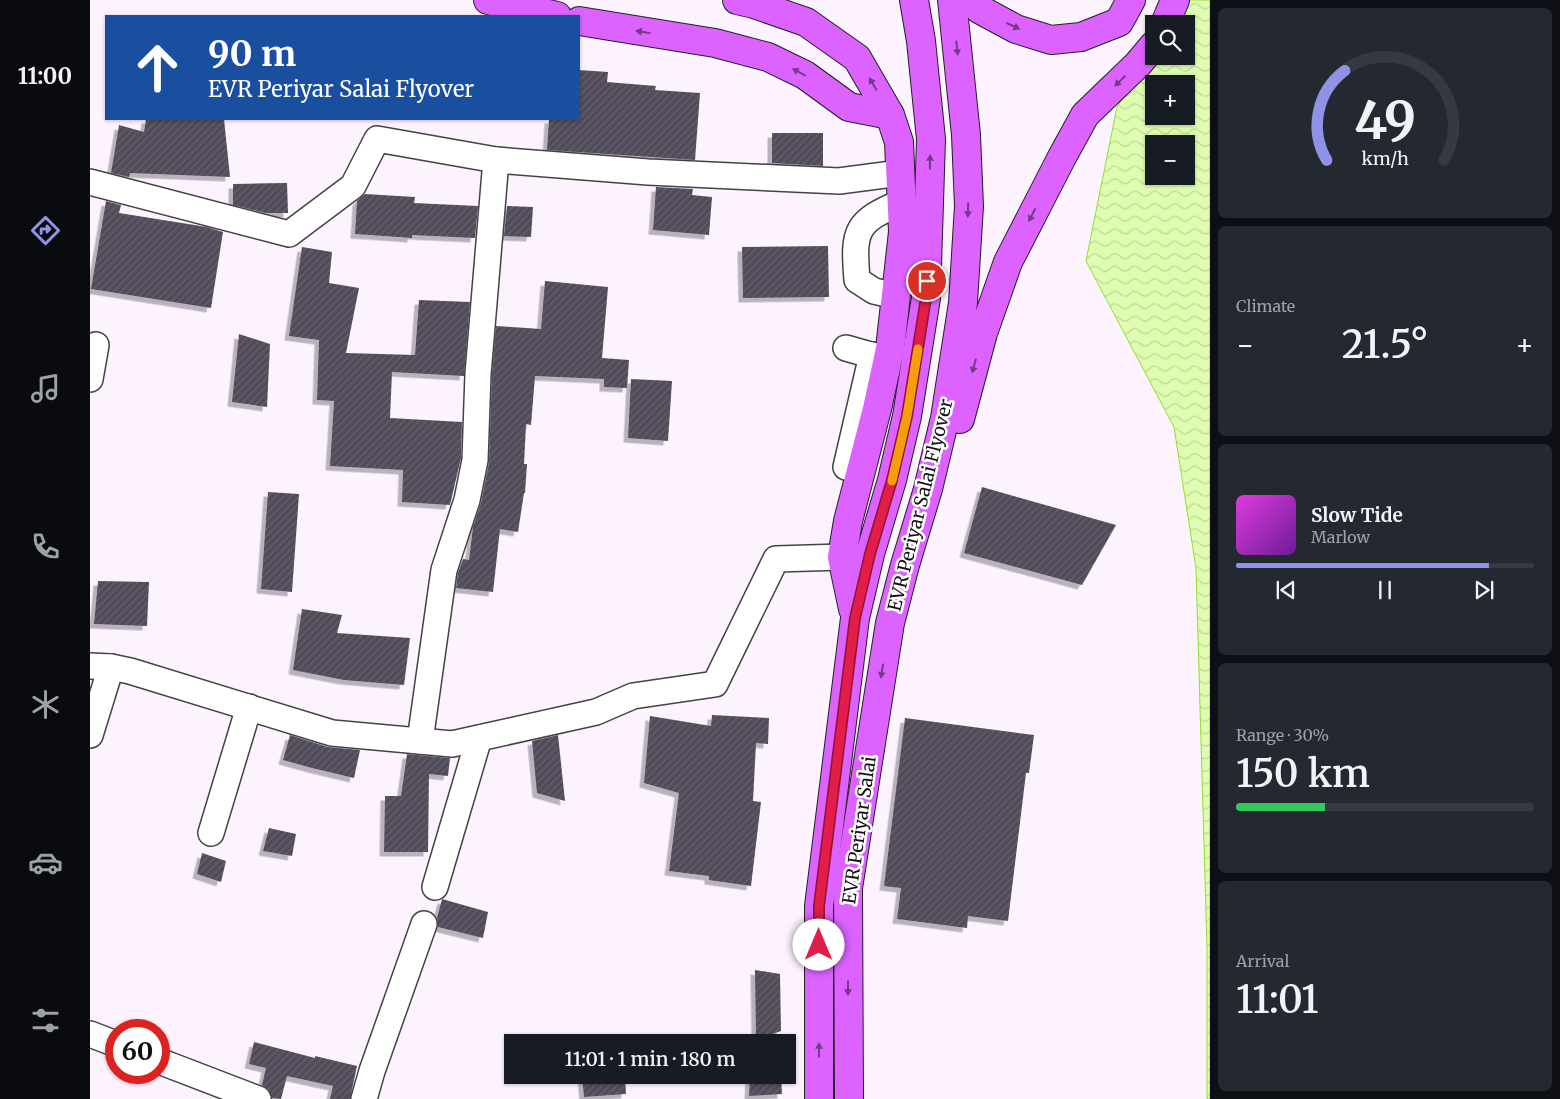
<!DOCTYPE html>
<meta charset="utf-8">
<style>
body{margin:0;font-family:Merriweather,serif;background:#242831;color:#f1f3f6;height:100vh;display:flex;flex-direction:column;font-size:19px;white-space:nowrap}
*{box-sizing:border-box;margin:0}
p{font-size:16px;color:#9ea1a6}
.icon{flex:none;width:28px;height:28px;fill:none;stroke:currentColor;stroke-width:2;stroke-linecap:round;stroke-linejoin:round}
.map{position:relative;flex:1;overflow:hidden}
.sheet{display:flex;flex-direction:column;gap:8px;padding:8px;background:#0d0f14;width:350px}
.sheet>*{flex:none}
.banner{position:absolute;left:15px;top:15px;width:475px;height:105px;border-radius:0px;box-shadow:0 1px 4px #0004;background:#1a4fa0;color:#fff;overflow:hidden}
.buttons{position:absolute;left:1055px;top:15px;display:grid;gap:10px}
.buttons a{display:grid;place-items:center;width:50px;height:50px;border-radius:0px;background:#171b24;box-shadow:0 1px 4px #0004;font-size:25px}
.speed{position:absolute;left:15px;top:1019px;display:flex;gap:10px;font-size:25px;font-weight:700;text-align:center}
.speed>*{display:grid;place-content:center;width:65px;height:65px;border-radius:50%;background:#171b24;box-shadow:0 1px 4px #0004;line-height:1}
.speed .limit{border:8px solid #d22;background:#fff;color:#111}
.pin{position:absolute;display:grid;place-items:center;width:42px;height:42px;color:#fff;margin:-21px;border:2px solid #fff;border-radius:50%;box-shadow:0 1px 5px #0007}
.me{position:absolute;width:55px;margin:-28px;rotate:0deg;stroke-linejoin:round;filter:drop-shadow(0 0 4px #0008)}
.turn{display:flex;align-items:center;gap:18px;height:105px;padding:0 20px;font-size:22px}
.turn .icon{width:65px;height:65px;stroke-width:2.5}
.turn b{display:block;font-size:35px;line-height:42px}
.big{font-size:38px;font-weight:600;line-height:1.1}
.sheet .card{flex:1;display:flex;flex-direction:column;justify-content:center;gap:8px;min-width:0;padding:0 18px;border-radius:8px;background:#242831}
.sheet .dial{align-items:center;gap:0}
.dial svg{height:130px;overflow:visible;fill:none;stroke:#363941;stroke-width:7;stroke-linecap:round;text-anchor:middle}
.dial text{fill:#f1f3f6;stroke:none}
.song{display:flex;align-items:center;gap:15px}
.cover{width:60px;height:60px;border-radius:8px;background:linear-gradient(135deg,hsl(300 70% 55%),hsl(280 70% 35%))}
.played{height:5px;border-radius:2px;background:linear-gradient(90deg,#8f92e5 85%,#363941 85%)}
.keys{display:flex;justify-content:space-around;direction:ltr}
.heat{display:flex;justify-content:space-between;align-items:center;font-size:28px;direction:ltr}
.charge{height:8px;border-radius:4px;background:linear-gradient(90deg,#34c759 30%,#363941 0)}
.trip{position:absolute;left:414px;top:1034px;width:292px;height:50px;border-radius:0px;background:#171b24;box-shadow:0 1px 4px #0004;font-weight:600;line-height:50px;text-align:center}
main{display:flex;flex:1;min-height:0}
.dock{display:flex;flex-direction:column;width:90px;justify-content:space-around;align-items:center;background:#090b0e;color:#9ea1a6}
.dock .icon{width:35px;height:35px}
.dock .on{color:#8f92e5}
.dock b{font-size:22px;color:#f1f3f6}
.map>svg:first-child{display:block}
</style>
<main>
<nav class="dock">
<b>11:00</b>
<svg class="icon on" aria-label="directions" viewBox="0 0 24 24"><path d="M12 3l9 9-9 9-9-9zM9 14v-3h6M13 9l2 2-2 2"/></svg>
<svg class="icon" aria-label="music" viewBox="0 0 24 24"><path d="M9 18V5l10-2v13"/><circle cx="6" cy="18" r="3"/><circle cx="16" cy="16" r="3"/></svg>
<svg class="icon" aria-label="phone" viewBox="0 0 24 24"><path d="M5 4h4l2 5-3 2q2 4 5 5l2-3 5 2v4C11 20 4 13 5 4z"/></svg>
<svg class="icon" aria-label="climate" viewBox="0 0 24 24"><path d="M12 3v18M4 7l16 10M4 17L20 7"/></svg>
<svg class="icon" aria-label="car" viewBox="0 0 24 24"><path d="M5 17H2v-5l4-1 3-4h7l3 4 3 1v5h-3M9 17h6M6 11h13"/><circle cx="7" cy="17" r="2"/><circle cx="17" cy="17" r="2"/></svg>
<svg class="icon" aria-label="filters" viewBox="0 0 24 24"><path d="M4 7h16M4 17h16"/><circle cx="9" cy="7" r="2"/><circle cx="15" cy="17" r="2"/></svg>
</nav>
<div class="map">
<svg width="1120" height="1099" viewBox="0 0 1120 1099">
<defs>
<pattern id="water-waves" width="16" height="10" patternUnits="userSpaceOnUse" patternTransform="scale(1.25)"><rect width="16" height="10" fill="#dffdb1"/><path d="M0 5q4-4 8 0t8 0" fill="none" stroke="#bed897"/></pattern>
<pattern id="building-hatch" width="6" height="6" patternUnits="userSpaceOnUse" patternTransform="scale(1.25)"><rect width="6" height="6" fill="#514b5a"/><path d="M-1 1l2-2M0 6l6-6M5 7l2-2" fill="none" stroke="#65616d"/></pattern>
<filter id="shadow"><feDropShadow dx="-4.5" dy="4.5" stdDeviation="0" flood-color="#0004"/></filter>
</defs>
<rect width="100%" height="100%" fill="#fdf3ff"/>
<path fill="url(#water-waves)" stroke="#94dc30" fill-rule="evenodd" d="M1095,0h25v1099h-3v-151l-11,-380 -22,-141 -88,-166 31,-154 37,-57v6h32v-32h-16zM1064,84h32v32h-32zM1064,144h32v32h-32z"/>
<g fill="url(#building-hatch)" filter="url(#shadow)">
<polygon points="489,70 518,72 517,82 566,86 565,90 610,93 605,160 457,150 459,119 489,119"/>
<polygon points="56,119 134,119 140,177 40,173 39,177 21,173 29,125 54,132"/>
<polygon points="682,133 733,133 733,166 682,163"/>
<polygon points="197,183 198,213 176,213 143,205 143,184"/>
<polygon points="566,187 603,189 602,195 622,197 619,235 563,230"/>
<polygon points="275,194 325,197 324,203 388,206 385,238 322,235 322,238 265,234 267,201"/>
<polygon points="16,201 31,205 29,213 117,227 133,232 121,308 1,289"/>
<polygon points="417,206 443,207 441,237 414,236"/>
<polygon points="738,246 739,297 653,298 652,247"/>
<polygon points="212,247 242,252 239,283 269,288 256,353 325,355 329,300 380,302 374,376 302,372 300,418 372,422 371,458 360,505 312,502 313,470 240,466 244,401 227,400 229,340 199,336"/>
<polygon points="455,281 518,287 512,358 539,360 537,388 514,387 514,379 445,376 441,425 436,424 434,464 437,464 435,493 434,493 428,532 410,529 403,592 366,588 368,573 373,559 379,560 383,527 391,503 399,463 402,375 406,326 451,329"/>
<polygon points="149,334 180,344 177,407 142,402"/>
<polygon points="541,379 582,381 578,441 538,438"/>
<polygon points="892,487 1026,525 992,585 874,553"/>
<polygon points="178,492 209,494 202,592 171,589"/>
<polygon points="8,581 59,582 57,626 4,624"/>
<polygon points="212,609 252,615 247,633 320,638 314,685 254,680 203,670"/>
<polygon points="622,715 679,718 678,744 666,743 663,801 671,802 661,886 619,880 619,876 579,871 589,793 554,783 560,716 621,726"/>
<polygon points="815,718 944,735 939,773 936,773 918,921 878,916 877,928 807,919 811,888 794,886"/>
<polygon points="200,735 238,747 270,750 264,778 222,768 193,760"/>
<polygon points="468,735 475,801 447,793 442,741"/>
<polygon points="317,754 360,758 358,776 339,774 338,852 294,852 295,796 311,796"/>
<polygon points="179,828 206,834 202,856 173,851"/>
<polygon points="112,853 136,861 131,882 107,874"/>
<polygon points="352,899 398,912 393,938 348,927 347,918"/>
<polygon points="665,970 690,974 691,1031 666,1040"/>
<polygon points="532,1034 533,1042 490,1042 490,1037"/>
<polygon points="164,1042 225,1058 225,1056 267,1066 260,1099 240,1099 243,1086 197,1076 191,1099 182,1098 179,1090 172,1085 176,1068 159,1064"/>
<polygon points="492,1075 535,1075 536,1094 494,1097"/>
<polygon points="660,1075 691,1075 692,1094 659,1096"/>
</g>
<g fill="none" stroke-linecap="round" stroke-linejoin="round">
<g stroke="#434343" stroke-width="28">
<g id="minor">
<polyline points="0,182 199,234 263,186 287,139 406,160 558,172 749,181 810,173"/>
<path d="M806,296l-22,-5 -17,-11c-4,-50 -2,-58 45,-78"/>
<polyline points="756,348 798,360"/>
<polyline points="0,379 6,345"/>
<polyline points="756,467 782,355"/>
<polyline points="0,666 21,667 40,671 242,733 362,744 506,712 543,696 625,684 686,559 752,557"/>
<polyline points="0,735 21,667"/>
<polyline points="330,741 354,570 377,500 385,460 388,374 406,160"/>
<polyline points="121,833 159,707"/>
<polyline points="345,887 389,738"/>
<polyline points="0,1034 26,1044"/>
<polyline points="69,1061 168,1099"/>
<polyline points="274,1099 282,1071 334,924"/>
</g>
</g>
<g stroke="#212121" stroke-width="30">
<g id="major">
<polyline points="398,0 467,16"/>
<polyline points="647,0 664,4 716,22 767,58 800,115 809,142 813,232 800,349 787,409 758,521 752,557 763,609"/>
<polyline points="884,0 889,9 926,29 961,40 991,37 1029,22 1041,0"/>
<polyline points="489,21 625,43 678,57 715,75 759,107 800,115"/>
<polyline points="1075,24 1085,0"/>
<polyline points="870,419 893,333 918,262 972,157 995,115 1048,64 1064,45"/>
<polyline points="729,1099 729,906 765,618 780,554 802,480 817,416 836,298 841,139 831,41 824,0"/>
<polyline points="759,1099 758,888 800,623 815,565 838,489 855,418 873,303 879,206 876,135 862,0"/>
</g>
</g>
<use href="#minor" stroke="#fff" stroke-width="25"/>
<use href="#major" stroke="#dc63ff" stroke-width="28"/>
</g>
<defs><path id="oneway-solid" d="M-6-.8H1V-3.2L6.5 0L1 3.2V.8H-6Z" transform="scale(1.25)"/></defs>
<g fill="#763a88">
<use href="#oneway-solid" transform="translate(923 26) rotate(25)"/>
<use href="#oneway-solid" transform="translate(553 32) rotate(-171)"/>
<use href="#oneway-solid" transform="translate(867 48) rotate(84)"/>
<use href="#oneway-solid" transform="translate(709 72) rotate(-152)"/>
<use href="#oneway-solid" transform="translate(1030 81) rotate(136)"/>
<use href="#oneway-solid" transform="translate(783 84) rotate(-120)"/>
<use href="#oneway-solid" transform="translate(840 162) rotate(-89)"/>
<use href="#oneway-solid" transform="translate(878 210) rotate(92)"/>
<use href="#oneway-solid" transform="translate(942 215) rotate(117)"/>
<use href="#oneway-solid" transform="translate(884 366) rotate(105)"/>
<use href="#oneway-solid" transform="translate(792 671) rotate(99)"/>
<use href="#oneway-solid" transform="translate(758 988) rotate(90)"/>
<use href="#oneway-solid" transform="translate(729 1050) rotate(-90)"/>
</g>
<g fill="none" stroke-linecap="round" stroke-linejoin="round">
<g stroke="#92132f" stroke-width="12">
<polyline id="route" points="729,945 729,906 765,618 780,554 802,480 817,416 836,298 837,281"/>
</g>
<use href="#route" stroke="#e11d48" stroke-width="9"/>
<polyline stroke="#f59e0b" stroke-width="9" points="802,481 817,416 828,349"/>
</g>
<g text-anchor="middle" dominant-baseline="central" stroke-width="5" stroke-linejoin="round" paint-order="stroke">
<g font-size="18" fill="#101010" stroke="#fff">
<text transform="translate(830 505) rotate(-76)">EVR Periyar Salai Flyover</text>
<text transform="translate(769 830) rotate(-82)">EVR Periyar Salai</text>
</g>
</g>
</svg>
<div class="buttons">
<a><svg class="icon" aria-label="search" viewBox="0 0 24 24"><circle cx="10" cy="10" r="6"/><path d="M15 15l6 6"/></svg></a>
<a>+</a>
<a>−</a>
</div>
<div class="speed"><div class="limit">60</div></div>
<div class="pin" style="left:837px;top:281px;background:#d93025"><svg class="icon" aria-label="arrive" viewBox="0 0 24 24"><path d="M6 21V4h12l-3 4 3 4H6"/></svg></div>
<svg class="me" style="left:729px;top:945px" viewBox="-20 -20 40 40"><circle r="19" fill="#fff"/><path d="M0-13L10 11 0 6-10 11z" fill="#e11d48"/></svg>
<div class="trip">11:01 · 1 min · 180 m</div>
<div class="banner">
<div class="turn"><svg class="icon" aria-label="ahead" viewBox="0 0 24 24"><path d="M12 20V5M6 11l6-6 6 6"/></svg><div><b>90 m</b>EVR Periyar Salai Flyover</div></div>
</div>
</div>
<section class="sheet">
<div class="card dial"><svg viewBox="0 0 100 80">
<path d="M14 69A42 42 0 1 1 86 69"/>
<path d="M14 69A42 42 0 0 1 25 14" stroke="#8f92e5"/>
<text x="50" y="56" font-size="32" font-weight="700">49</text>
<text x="50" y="72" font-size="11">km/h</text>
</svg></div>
<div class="card"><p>Climate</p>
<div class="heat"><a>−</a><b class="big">21.5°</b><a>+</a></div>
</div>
<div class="card">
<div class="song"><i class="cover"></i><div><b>Slow Tide</b><p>Marlow</p></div></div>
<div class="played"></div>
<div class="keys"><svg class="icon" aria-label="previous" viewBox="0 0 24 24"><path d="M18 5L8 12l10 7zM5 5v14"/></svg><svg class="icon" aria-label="pause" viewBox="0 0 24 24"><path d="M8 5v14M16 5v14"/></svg><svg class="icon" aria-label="next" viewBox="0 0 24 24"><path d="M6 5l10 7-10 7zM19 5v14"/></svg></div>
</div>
<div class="card"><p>Range · 30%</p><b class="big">150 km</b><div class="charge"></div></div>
<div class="card"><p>Arrival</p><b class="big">11:01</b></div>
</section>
</main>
